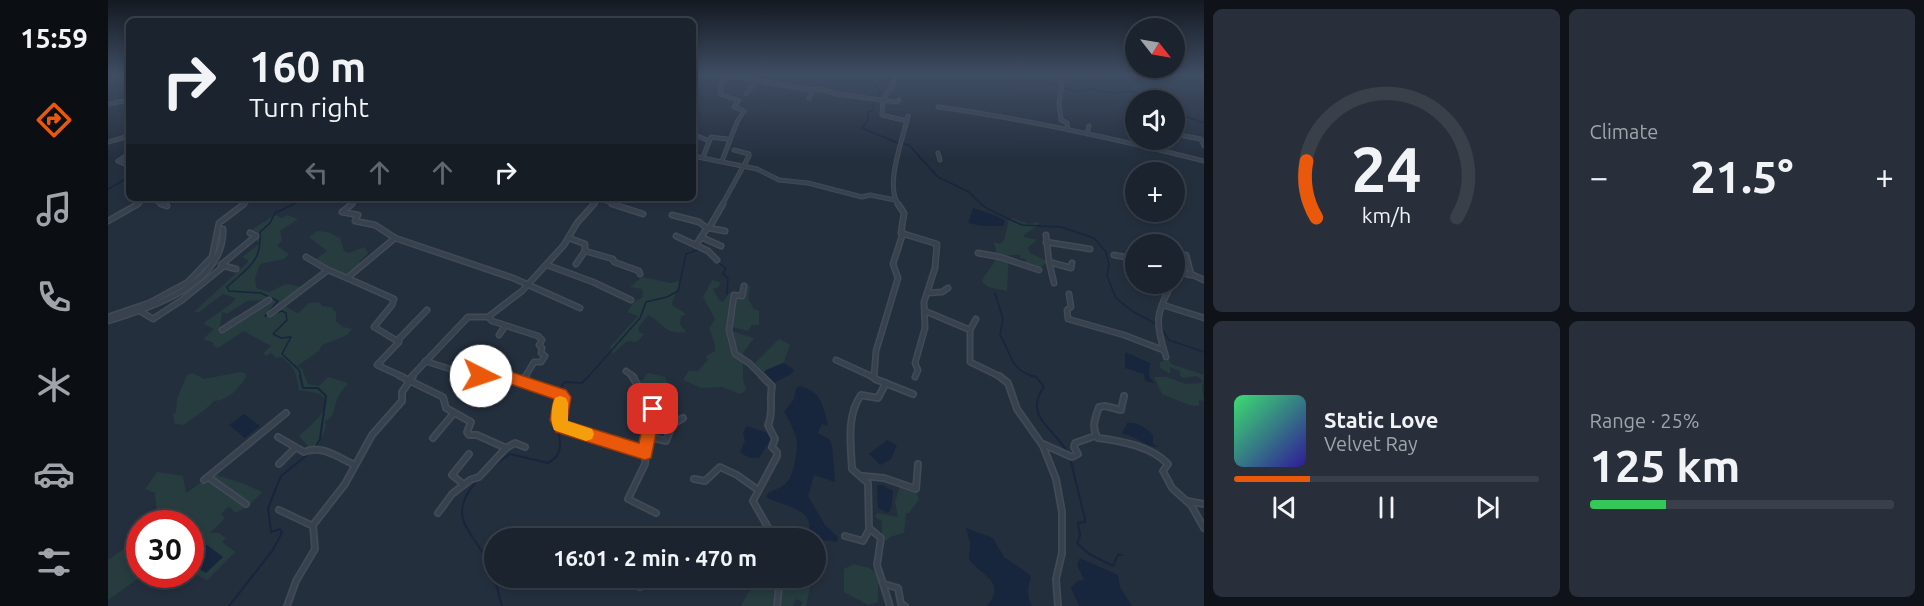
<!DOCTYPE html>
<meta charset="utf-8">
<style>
body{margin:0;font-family:Ubuntu,sans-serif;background:#282f3a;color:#f1f3f6;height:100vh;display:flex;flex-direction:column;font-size:22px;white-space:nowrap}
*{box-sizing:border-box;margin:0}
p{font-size:20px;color:#a0a4aa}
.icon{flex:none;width:33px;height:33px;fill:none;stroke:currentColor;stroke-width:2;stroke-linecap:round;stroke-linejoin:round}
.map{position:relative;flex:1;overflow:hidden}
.details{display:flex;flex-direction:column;gap:9px;padding:9px;background:#0f1319;width:720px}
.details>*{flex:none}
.guide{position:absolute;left:18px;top:18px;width:570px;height:183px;border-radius:9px;box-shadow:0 3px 9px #0003,0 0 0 2px #39404a;background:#1b232e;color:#f1f3f6;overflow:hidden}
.needle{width:39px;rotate:121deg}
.tools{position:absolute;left:1017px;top:18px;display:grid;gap:12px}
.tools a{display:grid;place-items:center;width:60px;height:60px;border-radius:50%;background:#1b232e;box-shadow:0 3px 9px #0003,0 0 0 2px #39404a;font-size:30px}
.speed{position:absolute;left:18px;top:510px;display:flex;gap:12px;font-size:30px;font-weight:700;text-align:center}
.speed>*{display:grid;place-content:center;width:78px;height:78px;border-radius:50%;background:#1b232e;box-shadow:0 3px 9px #0003,0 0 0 2px #39404a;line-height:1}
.speed .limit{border:9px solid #d22;background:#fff;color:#111}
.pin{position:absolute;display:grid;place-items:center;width:51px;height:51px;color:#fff;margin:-26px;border-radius:12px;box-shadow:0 3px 9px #0006}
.me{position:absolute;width:66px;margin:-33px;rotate:94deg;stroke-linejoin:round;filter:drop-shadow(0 0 4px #0008)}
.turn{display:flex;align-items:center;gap:21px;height:126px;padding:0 24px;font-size:27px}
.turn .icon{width:78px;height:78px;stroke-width:2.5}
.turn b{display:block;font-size:42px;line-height:51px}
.lanes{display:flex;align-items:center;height:57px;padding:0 24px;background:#0003;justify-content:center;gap:30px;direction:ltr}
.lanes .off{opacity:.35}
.big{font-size:45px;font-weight:700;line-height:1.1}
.details .tile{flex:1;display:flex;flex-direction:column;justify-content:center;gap:9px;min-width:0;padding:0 21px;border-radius:9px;background:#282f3a}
.details .dial{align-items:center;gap:0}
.dial svg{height:156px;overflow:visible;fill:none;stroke:#39404a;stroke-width:7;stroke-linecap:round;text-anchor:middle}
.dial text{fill:#f1f3f6;stroke:none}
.song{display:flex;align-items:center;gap:18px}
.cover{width:72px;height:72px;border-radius:9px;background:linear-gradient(135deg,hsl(140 70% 55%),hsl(250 70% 35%))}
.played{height:6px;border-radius:3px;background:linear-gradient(90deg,#ea580c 25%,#39404a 25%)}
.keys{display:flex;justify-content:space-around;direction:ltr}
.heat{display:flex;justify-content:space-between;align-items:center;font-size:33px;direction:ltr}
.charge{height:9px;border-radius:4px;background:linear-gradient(90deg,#34c759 25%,#39404a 0)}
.details .tiles{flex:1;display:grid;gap:9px;grid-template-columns:repeat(2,1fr)}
.trip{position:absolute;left:376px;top:528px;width:342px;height:60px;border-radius:30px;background:#1b232e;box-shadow:0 3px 9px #0003,0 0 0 2px #39404a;font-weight:700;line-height:60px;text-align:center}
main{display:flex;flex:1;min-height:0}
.tabs{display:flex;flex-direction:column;width:108px;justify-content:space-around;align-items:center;background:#0b0e12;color:#a0a4aa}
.tabs .icon{width:42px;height:42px}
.tabs .active{color:#ea580c}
.tabs b{font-size:27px;color:#f1f3f6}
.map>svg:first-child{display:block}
</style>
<main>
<nav class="tabs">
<b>15:59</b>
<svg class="icon active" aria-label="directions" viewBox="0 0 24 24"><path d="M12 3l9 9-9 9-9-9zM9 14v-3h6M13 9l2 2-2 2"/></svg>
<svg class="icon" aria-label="music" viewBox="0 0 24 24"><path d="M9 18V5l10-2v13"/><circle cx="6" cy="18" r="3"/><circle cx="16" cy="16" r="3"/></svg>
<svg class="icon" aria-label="phone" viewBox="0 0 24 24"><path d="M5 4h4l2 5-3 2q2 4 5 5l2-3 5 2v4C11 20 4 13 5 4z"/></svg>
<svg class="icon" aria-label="climate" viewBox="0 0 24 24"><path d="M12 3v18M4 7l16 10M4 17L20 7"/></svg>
<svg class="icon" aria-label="car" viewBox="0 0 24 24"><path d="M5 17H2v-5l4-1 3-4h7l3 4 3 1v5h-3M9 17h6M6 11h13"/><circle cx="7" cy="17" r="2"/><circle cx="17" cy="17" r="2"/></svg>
<svg class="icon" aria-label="filters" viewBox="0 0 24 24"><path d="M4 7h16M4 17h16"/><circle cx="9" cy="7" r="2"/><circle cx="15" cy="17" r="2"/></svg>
</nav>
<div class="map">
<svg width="1096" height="606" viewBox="0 0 1096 606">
<rect width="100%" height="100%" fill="#242f3e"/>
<g fill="#263c3f" fill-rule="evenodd">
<path d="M167,215l7,3 5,-3 11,4 -18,12 2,9 -5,6 12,8 -5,5 -24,5 -5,14 1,10 13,4 17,-8 18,3 -18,20 12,6 11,-10 10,-1 3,4 9,1 5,5v9l7,6 9,2 -5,6 -25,10 -3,6 -22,15 5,3 6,15 11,2 9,-9 20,6 -10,13 -6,20 -7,6 1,5 -8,20 -10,-1 -9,-10c7,-6 40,-32 20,-42 -5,-2 -14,-3 -20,-4 -3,-17 -3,-21 -17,-33l-6,1 -5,-5 -5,3 -3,-3 8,-7 -27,-15 -26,17 -5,-2 1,-3 -11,-4 11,-10 -10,-5 1,-2 26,-18 5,-6 -13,-4 -24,18h-5l53,-49 1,-3 -6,-3 16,-12 1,-3 -6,-4 2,-2 -7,-4zM157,300l1,4 -34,14 -12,9 2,-15 5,2 20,-13z"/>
<path d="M904,218l17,6 10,-2 -3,5 -11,7 -1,3 13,3 -9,7 2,6 17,8 -7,8 -14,-6v-4l-6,-1v-3h-11l-2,36 -19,-4 -6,-5c3,-12 16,-17 14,-31 0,-3 -2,-6 -2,-9l6,2 4,-4 5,-20z"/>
<polygon points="209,231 220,232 232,238 236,251 241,253 256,247 260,253 251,262 254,264 248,269 245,268 236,275 207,260 219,251 201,237"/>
<path d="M534,277l29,6 9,-2c0,10 -8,15 -8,24l14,9 -5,3 -1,7 6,8c-22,3 -21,-8 -38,-17l-10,13 1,4 5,2 -7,8 -10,-1 -14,13 -3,-7 28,-31 -11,-4 7,-10 9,-5 -1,-8 -12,-2z"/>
<polygon points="604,280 613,283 610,287 605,289 611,300 614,302 619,297 617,294 637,291 635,283 642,286 640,299 646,309 651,311 651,325 644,325 640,331 624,327 624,331 646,338 635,353 635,380 638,390 632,394 614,387 593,388 575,380 581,371 590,371 600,360 598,356 607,351 607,344 601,328 607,319 595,297"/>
<polygon points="671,339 682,345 676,362 655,372 646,364"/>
<polygon points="1061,359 1063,364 1096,375 1094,389 1096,401 1091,400 1091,406 1081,405 1054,394 1046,377 1058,377 1078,384 1093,383 1094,380 1089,376 1076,378 1072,376 1072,371 1061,367 1063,371 1061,373 1052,368 1052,362"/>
<path d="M132,372l5,1 1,4c-8,12 -17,23 -32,24 -9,10 -19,15 -30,24l-9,-1 -2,-10 3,-2 1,-13 10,-24 6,-2 11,6z"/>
<path d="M540,373l17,4c1,5 5,8 7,13 3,9 -5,22 -12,26l-5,-2 -14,-32z"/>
<polygon points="49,472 75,476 78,493 105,474 137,484 154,492 141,506 127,513 121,506 113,514 117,518 102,533 111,533 118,538 114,542 127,552 99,580 87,574 81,578 77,575 82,574 82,524 50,523 47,493 37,489"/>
<polygon points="792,487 807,490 811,499 801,513 798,513 796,533 782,537 778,541 774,534 774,521 767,517 769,513 790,517 787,501"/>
<polygon points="31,537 32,574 35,575 0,600 0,558 2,559"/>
<polygon points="746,564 761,568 770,574 770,602 760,605 736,592 736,569"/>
<polygon points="652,578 704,578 698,606 693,606 695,602 688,599 685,606 633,606 641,591 651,587"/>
</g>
<g fill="#17263c">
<polygon points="865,208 894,218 897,221 895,226 874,226 860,223"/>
<polygon points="1017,352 1042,363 1041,376 1046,383 1037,381 1036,374 1017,368"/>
<path d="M676,363l10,7c-4,7 -15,9 -22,14l-10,-9 4,-5z"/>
<path d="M692,386c22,6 23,20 28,40l-6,-2 -4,9 11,6 3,6 3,37 -21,-7 -6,21 17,29 13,12 -1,5 -27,-4c-2,-6 0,-9 -1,-15 -4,-17 -31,-18 -43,-26l2,-4c5,-3 13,-5 17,-9 9,-7 12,-31 12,-42 0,-6 -9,-25 -13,-30l10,-13 2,-11z"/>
<polygon points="136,414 152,426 137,438 121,425"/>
<path d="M1019,423c9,-2 20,5 26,12v9l6,3c-13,1 -23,-12 -37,-13z"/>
<polygon points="639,426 663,434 663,439 651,458 641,458 632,452 637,441 635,432"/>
<polygon points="779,440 789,445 783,459 772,465 761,454"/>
<polygon points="769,485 775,485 785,491 783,509 780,513 770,508"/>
<path d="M858,528l27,10 11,19 25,17 2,4c-4,9 -4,19 1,28h-45c21,-25 -7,-30 -18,-47l1,-16z"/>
<polygon points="95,545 99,545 115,557 98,573 83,564 83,558"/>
<polygon points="972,558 1010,575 1012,587 1024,606 971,606 963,588 969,581 976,580 969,565"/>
</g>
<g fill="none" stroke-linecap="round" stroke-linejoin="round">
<g stroke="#17263c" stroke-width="1.5">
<polyline points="768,75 765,82 772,93 766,100 765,110 760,113 760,120 754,128 790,143 801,145 830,177 861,192 875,206 886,212 914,225 953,227 986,238 998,252 1001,265 999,276 1008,298 1024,311 1048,324"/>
<polyline points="614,93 617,82"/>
<polyline points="630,122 635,118 638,110 628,106 634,103 632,100"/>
<polyline points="625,138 629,127"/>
<polyline points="0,189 21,177"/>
<path d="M192,198l-4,5 -21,10 -5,10 -10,9c2,31 -13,36 -33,55l2,4 32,2 17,8 -13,15 17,-5 4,2 1,7 -14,14 8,4 10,-1 -9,17 17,16 2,7"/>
<polyline points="113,230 116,221"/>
<polyline points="609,262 618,268 615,273 620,279 619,295"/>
<polyline points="83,282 96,271 106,257"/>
<path d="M887,293l8,26 -3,16c13,21 9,35 36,42"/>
<polyline points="57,297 79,285"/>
<polyline points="6,317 16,313"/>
<polyline points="1052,326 1061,340 1096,352"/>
<polyline points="480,377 532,318 538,302 559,297 570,291 578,254 592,249"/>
</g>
<g stroke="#17263c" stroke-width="2">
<polyline points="192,376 195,388 210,388 218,396 212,439 207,448"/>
<path d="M923,376l5,1 8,10c-22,29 11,42 24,66"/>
<polyline points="449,414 454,385 457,382 474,383 481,376"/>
<polyline points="962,458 977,519 977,522 970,523 972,536 969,543 981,554 1005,566 1010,555 1014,555"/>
<polyline points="121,606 164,551 174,533 172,529 163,532 160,508 173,476 204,451"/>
<path d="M394,606c-4,-13 -6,-27 -12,-40 -7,-16 -19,-28 -26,-44 -11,-27 26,-55 46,-68l38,9c18,-9 11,-25 9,-41"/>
</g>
<g stroke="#17263c" stroke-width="2">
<polyline points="907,75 916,80 929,79 969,92 982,89 1007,93 1022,91 1046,100"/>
<polyline points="1066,112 1096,123"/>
</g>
<g stroke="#414a57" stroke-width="5">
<g id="street-far2">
<polyline points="618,75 703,90 712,89 729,94 789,102 791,100"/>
<polyline points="788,75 784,87 775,99 774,115 799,121"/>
<polyline points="955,75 951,104 953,120 959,123 960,130"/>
<polyline points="972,75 985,77"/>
<polyline points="638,94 649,80"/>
<polyline points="701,98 705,90"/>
<polyline points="0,104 21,100"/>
<path d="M830,107c90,12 178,32 266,54"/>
<polyline points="585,134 601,141"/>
<polyline points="979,134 981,126"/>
<polyline points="1076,136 1093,139 1096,146"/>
<polyline points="0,142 21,136"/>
<polyline points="830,153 832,160"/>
<polyline points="585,156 649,169 671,180 700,183 754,197 762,195 787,200"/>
<polyline points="16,157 10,161 21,166"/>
<polyline points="595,157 603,137 619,139"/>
<polyline points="614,161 629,122 636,111 626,107 631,101 612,94 614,83 622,76"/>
<polyline points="40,198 57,205"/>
<polyline points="492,198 507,205"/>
<polyline points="27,205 39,198"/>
<polyline points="134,205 144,198"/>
<polyline points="242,205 250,198"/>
<polyline points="485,205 491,198"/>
<polyline points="614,205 641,156 641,154 626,150"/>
<path d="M791,205c-15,-19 4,-66 9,-89"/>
</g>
</g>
<g stroke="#414a57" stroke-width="7">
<g id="street-far1">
<polyline points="53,204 59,206"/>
<polyline points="244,204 234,212 250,215 247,221 267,225 287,238 405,278 472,308"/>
<polyline points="504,204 535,214"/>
<polyline points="615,204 601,228 617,231"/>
<polyline points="790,204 796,213 793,233 829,244 827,268 816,302 817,328 807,363 810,370 807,377"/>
<polyline points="564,215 591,222 599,228"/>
<polyline points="0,221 30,204"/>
<polyline points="938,235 941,262"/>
<polyline points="568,236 600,251 609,260"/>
<polyline points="593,237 613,246"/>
<polyline points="461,238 477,244 477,251 505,259 506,262 531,271 532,274"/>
<polyline points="938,242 982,249"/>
<polyline points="588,245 599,228"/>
<polyline points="870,253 892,257 931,270"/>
<polyline points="1006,255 1028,259"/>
<polyline points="1078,255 1083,274 1096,280"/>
<polyline points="198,257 220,270"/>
<polyline points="468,264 477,251"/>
<polyline points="439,265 485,282 523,300"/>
<polyline points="128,269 113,265 148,236 142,233"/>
<polyline points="1066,271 1083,275"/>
<polyline points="239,278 286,299 284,305 266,327 291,342 269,365 295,377"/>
<polyline points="946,283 941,262 963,268 964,263"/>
<polyline points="636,286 634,296 626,295 621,330 627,354 641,363 655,377"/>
<polyline points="820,293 834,292 840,288"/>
<polyline points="961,294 963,307 959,310 960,319 1016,335 1055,350"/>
<polyline points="1055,305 1096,318"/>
<polyline points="32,311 45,319 74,300 116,266"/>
<polyline points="817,311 862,330"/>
<polyline points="162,314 220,270 239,278 287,238"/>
<polyline points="0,317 41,303 80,282 104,257 111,223 136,204"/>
<polyline points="380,317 384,321 430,336 434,340 431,345 434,348 433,353 437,356 433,362 426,362 417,377"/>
<polyline points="868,319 862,330 862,362 893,377"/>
<path d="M0,321c43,-13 117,-37 115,-92"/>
<polyline points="114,330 161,300"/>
<polyline points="391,335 397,326"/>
<polyline points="289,341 319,310"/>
<path d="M1058,357c-10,-34 -12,-41 6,-73"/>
<polyline points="728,360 765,377"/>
<polyline points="317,361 367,377 391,374 402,377"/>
<polyline points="518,371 526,377"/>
<polyline points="303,377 360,317 380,317 414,291 456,245 469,223 486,204"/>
<polyline points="766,377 768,351 790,278 785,264 795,233"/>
</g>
</g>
<g stroke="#414a57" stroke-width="8">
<g id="street">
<polyline points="292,376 335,397 338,408 363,422 359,432 361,435 369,435 398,448"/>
<polyline points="364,376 375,376"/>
<polyline points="397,376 453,395 455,397 450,420 454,427 538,453"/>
<polyline points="524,376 546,411 541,425 537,464 520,499 548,513"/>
<path d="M654,376l10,10c-3,14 2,26 -4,39l7,14 -3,8 5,5v4l-24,45 21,37"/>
<polyline points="763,376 765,377"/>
<polyline points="766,376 767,379 805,394"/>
<polyline points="891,376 900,383 909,409 935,446 948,479 954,512 954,553 948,579 950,606"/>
<polyline points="414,382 418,376"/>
<path d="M778,383l-8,15 -17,-3c-15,21 -10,50 -9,74l16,14 1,45 12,10 -4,27 13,41"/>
<path d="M1016,396l-3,14 -16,-4 -6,1c-4,11 -8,21 -1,31 23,3 53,8 70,26l-5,7 9,17 19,17 13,23"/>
<path d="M170,437l26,15c17,-8 35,6 51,13"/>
<polyline points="541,437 558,441 565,424 575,418"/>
<polyline points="325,438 346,413"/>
<polyline points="935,444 964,457 970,454 966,447 967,443 987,436"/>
<polyline points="171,464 187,448"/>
<polyline points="755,476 776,478 808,489 810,464"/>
<polyline points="100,477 138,504"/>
<polyline points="586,479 597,481 612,467 629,475 650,490"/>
<polyline points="96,480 178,413"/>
<polyline points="355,484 344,475 361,454"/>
<polyline points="1079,501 1096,504"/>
<polyline points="171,510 205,526"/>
<polyline points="330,513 344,494 362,480 371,477 398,448 407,443 417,447"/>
<polyline points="737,536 755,541 761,530"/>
<polyline points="531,578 532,587"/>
<polyline points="776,584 790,588 793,604 797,606"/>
<polyline points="179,606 188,581 207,549 205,525 237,484 264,435 294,401 294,392 305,376"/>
<polyline points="669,606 672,578"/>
</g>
</g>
<use href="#street-far2" stroke="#38414e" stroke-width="3"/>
<use href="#street-far1" stroke="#38414e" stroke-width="4"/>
<use href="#street" stroke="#38414e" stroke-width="4.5"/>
</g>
<linearGradient id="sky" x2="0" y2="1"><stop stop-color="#141a22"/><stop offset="0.47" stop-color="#3f4d63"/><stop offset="1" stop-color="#3f4d63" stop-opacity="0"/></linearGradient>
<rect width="1096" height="159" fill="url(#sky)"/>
<polygon fill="#ea580c" stroke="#983908" stroke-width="1.5" points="391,368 458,390 463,397 459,421 531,443 539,404 545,402 551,404 553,409 543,458 537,460 448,432 442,420 446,399 391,380 373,382 367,381 365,376 367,372"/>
<path fill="#f59e0b" d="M452,396l6,2 2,5v18l24,8 2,5 -2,5 -6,2 -32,-11c-4,-9 -3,-24 1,-32z"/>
</svg>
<div class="tools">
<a><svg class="needle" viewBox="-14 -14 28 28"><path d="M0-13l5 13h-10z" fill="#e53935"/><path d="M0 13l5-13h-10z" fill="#a0a4aa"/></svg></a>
<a><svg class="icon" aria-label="sound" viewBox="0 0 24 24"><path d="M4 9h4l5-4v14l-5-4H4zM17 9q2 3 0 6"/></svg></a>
<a>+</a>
<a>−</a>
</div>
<div class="speed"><div class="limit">30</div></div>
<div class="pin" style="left:545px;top:409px;background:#d93025"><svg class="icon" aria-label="arrive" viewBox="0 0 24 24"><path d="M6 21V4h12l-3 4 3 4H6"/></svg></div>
<svg class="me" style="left:373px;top:376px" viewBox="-20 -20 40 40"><circle r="19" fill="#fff"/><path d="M0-13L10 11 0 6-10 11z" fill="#ea580c"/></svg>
<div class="trip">16:01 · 2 min · 470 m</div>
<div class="guide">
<div class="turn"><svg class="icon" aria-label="right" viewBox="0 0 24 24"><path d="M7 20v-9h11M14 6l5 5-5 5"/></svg><div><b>160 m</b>Turn right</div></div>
<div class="lanes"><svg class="icon off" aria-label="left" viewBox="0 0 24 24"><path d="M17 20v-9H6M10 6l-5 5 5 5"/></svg><svg class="icon off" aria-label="ahead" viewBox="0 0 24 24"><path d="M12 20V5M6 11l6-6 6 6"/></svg><svg class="icon off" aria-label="ahead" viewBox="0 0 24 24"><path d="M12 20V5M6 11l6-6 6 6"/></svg><svg class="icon" aria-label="right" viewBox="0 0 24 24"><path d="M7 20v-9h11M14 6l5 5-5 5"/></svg></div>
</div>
</div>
<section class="details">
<div class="tiles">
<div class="tile dial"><svg viewBox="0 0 100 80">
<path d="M14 69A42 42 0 1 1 86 69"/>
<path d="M14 69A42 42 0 0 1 9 40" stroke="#ea580c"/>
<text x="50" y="56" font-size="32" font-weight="700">24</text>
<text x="50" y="72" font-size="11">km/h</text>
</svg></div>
<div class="tile"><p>Climate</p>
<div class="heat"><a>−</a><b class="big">21.5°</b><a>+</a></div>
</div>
<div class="tile">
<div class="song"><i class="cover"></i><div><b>Static Love</b><p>Velvet Ray</p></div></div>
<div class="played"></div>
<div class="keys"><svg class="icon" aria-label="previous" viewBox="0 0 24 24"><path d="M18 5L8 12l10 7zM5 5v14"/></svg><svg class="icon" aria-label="pause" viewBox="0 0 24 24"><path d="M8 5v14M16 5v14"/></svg><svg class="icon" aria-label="next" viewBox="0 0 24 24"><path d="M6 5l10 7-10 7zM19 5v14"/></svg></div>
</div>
<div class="tile"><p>Range · 25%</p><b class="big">125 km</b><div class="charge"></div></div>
</div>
</section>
</main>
